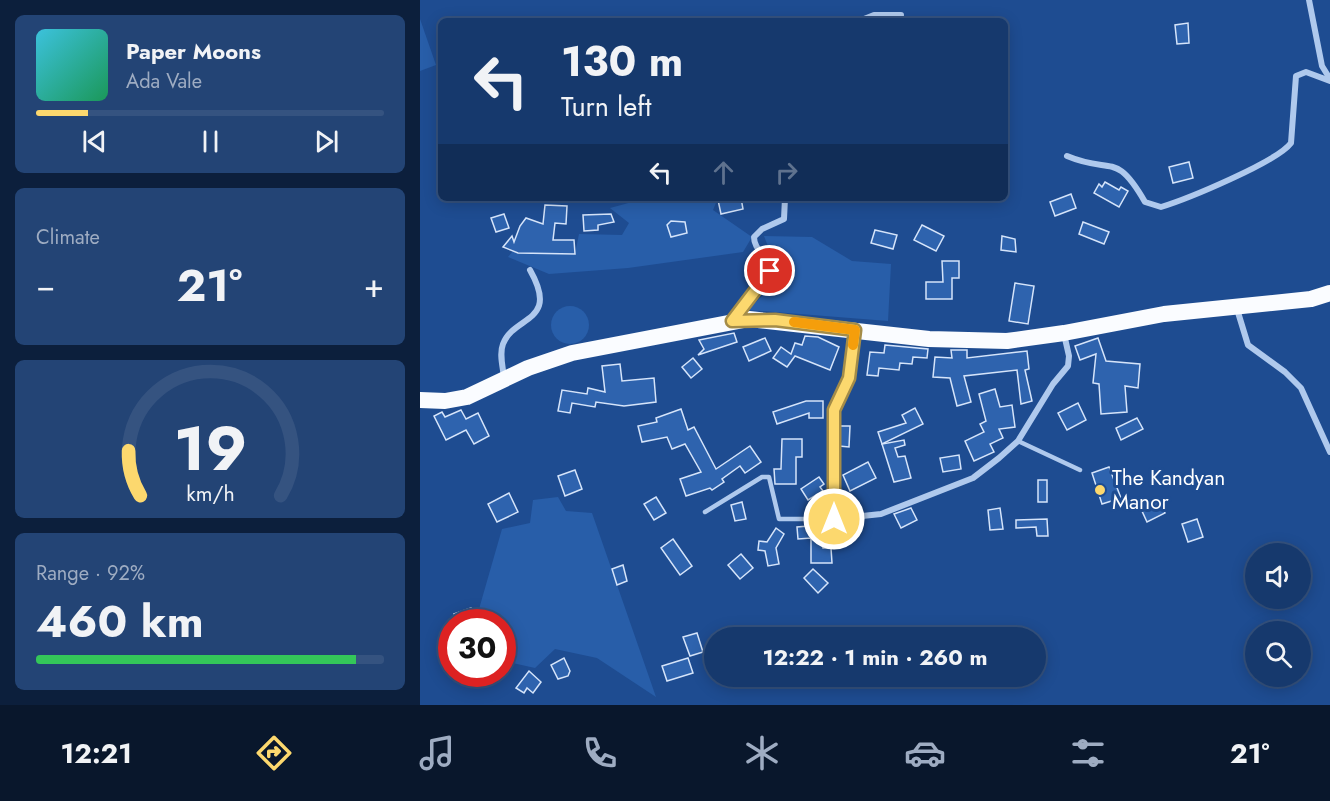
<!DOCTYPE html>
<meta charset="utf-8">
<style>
body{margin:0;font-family:Jost,sans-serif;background:#234475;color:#f1f3f6;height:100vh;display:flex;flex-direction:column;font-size:22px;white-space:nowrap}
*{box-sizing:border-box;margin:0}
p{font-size:20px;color:#9eacc2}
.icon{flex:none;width:33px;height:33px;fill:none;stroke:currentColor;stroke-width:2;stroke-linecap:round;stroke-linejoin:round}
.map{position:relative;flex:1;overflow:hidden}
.drawer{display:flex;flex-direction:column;gap:15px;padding:15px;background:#0c1f3c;width:420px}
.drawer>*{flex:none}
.banner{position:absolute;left:18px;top:18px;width:570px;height:183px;border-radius:9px;box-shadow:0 3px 15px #0003,0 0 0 2px #355380;background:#16396d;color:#f1f3f6;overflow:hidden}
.controls{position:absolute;left:825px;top:543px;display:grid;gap:12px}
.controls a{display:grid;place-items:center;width:66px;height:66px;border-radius:50%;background:#16396d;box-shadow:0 3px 15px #0003,0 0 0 2px #355380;font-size:30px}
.speed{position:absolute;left:18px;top:609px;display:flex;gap:12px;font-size:30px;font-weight:700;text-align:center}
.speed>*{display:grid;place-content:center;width:78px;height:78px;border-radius:50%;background:#16396d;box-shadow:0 3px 15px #0003,0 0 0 2px #355380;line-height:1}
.speed .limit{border:9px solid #d22;background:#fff;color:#111}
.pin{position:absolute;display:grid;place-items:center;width:51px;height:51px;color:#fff;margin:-26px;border:3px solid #fff;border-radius:50%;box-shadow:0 2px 6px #0007}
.me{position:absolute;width:66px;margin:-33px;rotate:0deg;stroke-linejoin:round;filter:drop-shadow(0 0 4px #0008)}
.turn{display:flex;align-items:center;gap:21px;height:126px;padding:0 24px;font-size:27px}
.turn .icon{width:78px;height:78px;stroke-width:2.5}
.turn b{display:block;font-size:42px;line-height:51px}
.lanes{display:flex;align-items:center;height:57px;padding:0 24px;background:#0003;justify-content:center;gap:30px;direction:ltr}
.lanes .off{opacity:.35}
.big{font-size:45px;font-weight:700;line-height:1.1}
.drawer .widget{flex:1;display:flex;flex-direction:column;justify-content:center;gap:9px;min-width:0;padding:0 21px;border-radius:9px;background:#234475}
.drawer .dial{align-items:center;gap:0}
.dial svg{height:156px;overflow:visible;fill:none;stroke:#355380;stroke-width:7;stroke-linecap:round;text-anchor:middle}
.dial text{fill:#f1f3f6;stroke:none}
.song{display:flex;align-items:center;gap:18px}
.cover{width:72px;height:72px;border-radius:9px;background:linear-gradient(135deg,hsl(190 70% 55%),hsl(150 70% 35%))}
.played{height:6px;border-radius:3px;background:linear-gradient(90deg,#fcd86e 15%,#355380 15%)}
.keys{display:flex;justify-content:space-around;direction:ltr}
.heat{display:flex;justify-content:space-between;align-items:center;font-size:33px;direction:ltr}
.charge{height:9px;border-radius:4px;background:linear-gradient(90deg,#34c759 92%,#355380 0)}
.trip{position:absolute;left:284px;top:627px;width:342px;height:60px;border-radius:30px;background:#16396d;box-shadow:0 3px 15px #0003,0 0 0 2px #355380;font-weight:700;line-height:60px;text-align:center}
.menu{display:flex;height:96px;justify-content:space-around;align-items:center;background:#09172c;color:#9eacc2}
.menu .icon{width:42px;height:42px}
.menu .current{color:#fcd86e}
.menu b{font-size:27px;color:#f1f3f6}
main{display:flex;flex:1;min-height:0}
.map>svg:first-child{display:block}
</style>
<main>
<section class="drawer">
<div class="widget">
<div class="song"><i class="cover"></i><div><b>Paper Moons</b><p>Ada Vale</p></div></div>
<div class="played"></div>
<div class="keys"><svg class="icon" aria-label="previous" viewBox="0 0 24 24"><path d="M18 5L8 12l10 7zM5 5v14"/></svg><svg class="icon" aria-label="pause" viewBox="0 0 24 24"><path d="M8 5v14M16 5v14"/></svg><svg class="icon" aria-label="next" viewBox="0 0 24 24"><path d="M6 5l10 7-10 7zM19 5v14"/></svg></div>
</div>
<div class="widget"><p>Climate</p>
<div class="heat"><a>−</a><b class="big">21°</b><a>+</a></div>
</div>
<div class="widget dial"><svg viewBox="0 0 100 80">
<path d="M14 69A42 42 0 1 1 86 69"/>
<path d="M14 69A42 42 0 0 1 8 46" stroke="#fcd86e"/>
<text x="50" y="56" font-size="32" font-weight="700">19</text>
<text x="50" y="72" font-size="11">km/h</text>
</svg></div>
<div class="widget"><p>Range · 92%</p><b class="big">460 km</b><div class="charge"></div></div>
</section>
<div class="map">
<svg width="910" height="705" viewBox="0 0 910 705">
<rect width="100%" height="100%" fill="#1e4c91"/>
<g fill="#285ea9">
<polygon points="0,19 16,65 0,71"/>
<polygon points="227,198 298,198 293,210 332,237 323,252 208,268 129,274 88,257 93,251 155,254 159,234 202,235 209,223 190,208"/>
<polygon points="344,236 392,237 432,261 471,264 468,321 328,310 355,283 356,267"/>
<circle cx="150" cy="325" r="19"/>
<polygon points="138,497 146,511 172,513 236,697 177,658 135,649 115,668 83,661 82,622 64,622 57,616 82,529 110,523 113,500"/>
</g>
<g fill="#2e63ae" stroke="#d5e4fa" stroke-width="1.5">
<polygon points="768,23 769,43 757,44 755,25"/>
<polygon points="769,162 773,178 753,183 749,167"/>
<polygon points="685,182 699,190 701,187 708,191 699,207 674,193 679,184 682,187"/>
<polygon points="651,194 656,208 635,216 630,202"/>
<polygon points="307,198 321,198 323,209 301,214 298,200"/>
<polygon points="125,205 147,206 146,224 135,223 133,240 154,240 155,254 98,253 83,247 92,236 94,242 100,226 106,218 123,224"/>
<polygon points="84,214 89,228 76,232 71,218"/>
<polygon points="191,214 194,222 178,225 178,230 164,231 163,215"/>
<polygon points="251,221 265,222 267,233 251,237 247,225"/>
<polygon points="663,222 689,232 684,244 659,234"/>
<polygon points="502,225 524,236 516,251 494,240"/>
<polygon points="455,230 477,235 473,249 451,243"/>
<polygon points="582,236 595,239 596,252 581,250"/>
<polygon points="522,261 539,261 539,278 532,278 532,299 506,299 506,282 523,282"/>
<polygon points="595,283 614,286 608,324 589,321"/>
<polygon points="314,333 317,342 278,355 284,349 279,340"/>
<polygon points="385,336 398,337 419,347 410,370 375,356 367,367 353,358 361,347 371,354 375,343 382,345"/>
<polygon points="345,338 351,351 329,361 323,347"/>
<polygon points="678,338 686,361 720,364 718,388 705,386 707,412 681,414 679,384 673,383 676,354 660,360 655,346"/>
<polygon points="465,345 508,349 507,358 493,357 492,364 480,363 479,370 459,368 458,376 447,375 450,352 464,353"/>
<polygon points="531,350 547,350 547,358 607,351 609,369 605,370 612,401 601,404 597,370 544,376 551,402 537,406 530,378 513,377 515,357 532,358"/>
<polygon points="273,358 282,369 271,378 262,367"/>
<polygon points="200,364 202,381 234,378 236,402 204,406 176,402 175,407 152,403 150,413 138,411 142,390 167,394 168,388 185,392 182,366"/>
<polygon points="575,389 580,407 592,405 595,427 579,429 583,438 570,444 574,452 554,461 545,441 564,432 560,424 566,421 559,394"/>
<polygon points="386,401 403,401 403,418 389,418 389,413 357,424 353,412"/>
<polygon points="658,403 666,420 647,430 638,413"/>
<polygon points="495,408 503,424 462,444 458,432 486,423 482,415"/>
<polygon points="261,409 268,430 274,427 296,469 330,446 341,462 325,473 320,466 302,479 304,482 292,490 290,488 266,496 260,479 281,472 265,444 252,449 247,437 222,442 218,426 237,422 236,418"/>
<polygon points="41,410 46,419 58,413 69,436 54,444 46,430 26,440 14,416 22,412 25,417"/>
<polygon points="717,418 723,429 701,440 696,428"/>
<polygon points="419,426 430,426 429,447 419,446"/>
<polygon points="362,439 382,439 382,457 376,457 376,484 355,484 354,469 361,469"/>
<polygon points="484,440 485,445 475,448 478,457 485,456 491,478 474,482 462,444"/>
<polygon points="539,455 541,469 523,472 520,458"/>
<polygon points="448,462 456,478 430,491 423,475"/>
<polygon points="689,467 701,498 682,504 672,473"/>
<polygon points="155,470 162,489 145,496 138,476"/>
<polygon points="399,477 404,484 400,487 403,491 388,500 381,489"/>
<rect x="618" y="480" width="9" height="22"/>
<polygon points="89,493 98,512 77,522 68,504"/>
<polygon points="236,497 246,513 234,520 224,504"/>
<polygon points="322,502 326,519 315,521 311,505"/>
<polygon points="740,502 745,513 727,522 722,511"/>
<polygon points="491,508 497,520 481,528 474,514"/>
<polygon points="580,508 583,529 570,530 568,510"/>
<polygon points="627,519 628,536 617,536 616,527 596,528 596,520"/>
<polygon points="777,519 783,537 768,542 762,524"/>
<polygon points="401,525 403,548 411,548 412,563 391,563 391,538 378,539 377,527"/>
<polygon points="356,528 364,534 356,548 359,564 348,566 345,551 338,550 339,541 347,542"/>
<polygon points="253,539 272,566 260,575 241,548"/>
<polygon points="321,554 333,568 320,579 308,565"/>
<polygon points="203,565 207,581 197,585 192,569"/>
<polygon points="393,569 408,583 398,593 384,578"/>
<polygon points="51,608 54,619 37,622 34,614"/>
<polygon points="277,633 283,652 270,656 263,637"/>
<polygon points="144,658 150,671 148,676 138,679 131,665"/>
<polygon points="268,658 273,673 247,681 242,666"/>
<polygon points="109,671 121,682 113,693 107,688 104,693 96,688"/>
</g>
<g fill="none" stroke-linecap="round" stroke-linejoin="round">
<g stroke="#afc9ed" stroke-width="4.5">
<polyline points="598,441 660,470"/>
<polyline points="285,512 342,477 349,477 359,519 414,519"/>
</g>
<g stroke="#afc9ed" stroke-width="6">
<polyline points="889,0 902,66 910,79"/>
<polyline points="439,21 454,15 481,15"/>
<path d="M647,156c45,19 48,-6 78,46l16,5c26,-8 116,-45 130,-64l5,-67 10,-4 24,9"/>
<polyline points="817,309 828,345 865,372 881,388 910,452"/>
<path d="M314,318l36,-47c-1,-15 -16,-20 -16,-34l8,-8 22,-10 1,-21"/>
<polyline points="435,332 429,378 414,410 414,519 461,514 553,478 579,458 598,441 633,384 648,366 649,356 644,334"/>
<path d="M84,378c-1,-11 -5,-24 -1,-34 11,-29 57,-21 27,-74"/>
</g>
<polyline stroke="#fafcff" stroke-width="16" points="0,400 25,401 47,397 108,368 152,353 329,319 509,339 587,341 644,333 744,314 891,299 910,293"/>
</g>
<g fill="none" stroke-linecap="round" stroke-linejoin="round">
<g stroke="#a48c48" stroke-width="15">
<polyline id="route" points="350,271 312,321 355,320 435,330 429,378 414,410 414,519"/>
</g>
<use href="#route" stroke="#fcd86e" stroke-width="10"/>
<polyline stroke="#f59e0b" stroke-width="10" points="374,322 435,330 433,345"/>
</g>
<circle fill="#fcd86e" stroke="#1e4c91" stroke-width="2" cx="680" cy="490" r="6"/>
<g text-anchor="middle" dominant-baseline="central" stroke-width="6" stroke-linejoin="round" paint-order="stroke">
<g font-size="21" fill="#fff" stroke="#1e4c91" text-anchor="start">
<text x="692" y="478">The Kandyan<tspan x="692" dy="24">Manor</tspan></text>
</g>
</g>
</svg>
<div class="controls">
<a><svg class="icon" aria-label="sound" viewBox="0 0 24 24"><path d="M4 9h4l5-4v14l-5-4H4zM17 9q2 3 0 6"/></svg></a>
<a><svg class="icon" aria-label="search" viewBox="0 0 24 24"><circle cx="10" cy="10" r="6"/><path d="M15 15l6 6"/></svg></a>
</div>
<div class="speed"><div class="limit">30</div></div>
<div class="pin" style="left:350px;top:271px;background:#d93025"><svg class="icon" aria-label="arrive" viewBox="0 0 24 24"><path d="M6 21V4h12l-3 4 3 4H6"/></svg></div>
<svg class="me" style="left:414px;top:519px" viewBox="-20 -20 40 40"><circle r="17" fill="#fcd86e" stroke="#fff" stroke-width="3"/><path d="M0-11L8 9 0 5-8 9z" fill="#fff"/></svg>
<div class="trip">12:22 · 1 min · 260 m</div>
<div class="banner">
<div class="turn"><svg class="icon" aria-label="left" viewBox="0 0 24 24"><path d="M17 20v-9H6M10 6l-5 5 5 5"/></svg><div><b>130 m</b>Turn left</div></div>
<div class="lanes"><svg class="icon" aria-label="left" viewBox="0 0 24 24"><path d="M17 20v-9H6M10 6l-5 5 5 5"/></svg><svg class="icon off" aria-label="ahead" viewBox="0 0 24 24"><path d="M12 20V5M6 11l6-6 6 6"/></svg><svg class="icon off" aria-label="right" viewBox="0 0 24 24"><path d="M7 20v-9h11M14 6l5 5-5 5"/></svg></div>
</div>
</div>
</main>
<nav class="menu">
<b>12:21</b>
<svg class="icon current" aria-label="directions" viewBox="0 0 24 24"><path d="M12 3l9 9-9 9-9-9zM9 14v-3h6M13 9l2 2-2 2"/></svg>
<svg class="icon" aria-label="music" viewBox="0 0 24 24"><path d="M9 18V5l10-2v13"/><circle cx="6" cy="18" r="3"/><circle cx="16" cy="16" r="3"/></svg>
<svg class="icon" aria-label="phone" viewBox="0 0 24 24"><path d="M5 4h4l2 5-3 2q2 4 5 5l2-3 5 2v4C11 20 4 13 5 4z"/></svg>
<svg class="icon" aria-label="climate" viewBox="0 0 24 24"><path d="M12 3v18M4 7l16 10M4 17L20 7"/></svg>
<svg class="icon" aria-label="car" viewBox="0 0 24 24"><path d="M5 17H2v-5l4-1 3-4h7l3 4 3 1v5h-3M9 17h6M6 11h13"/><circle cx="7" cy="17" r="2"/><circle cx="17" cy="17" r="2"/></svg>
<svg class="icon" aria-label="filters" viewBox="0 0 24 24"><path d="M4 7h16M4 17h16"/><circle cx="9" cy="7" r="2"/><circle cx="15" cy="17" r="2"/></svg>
<b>21°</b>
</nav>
